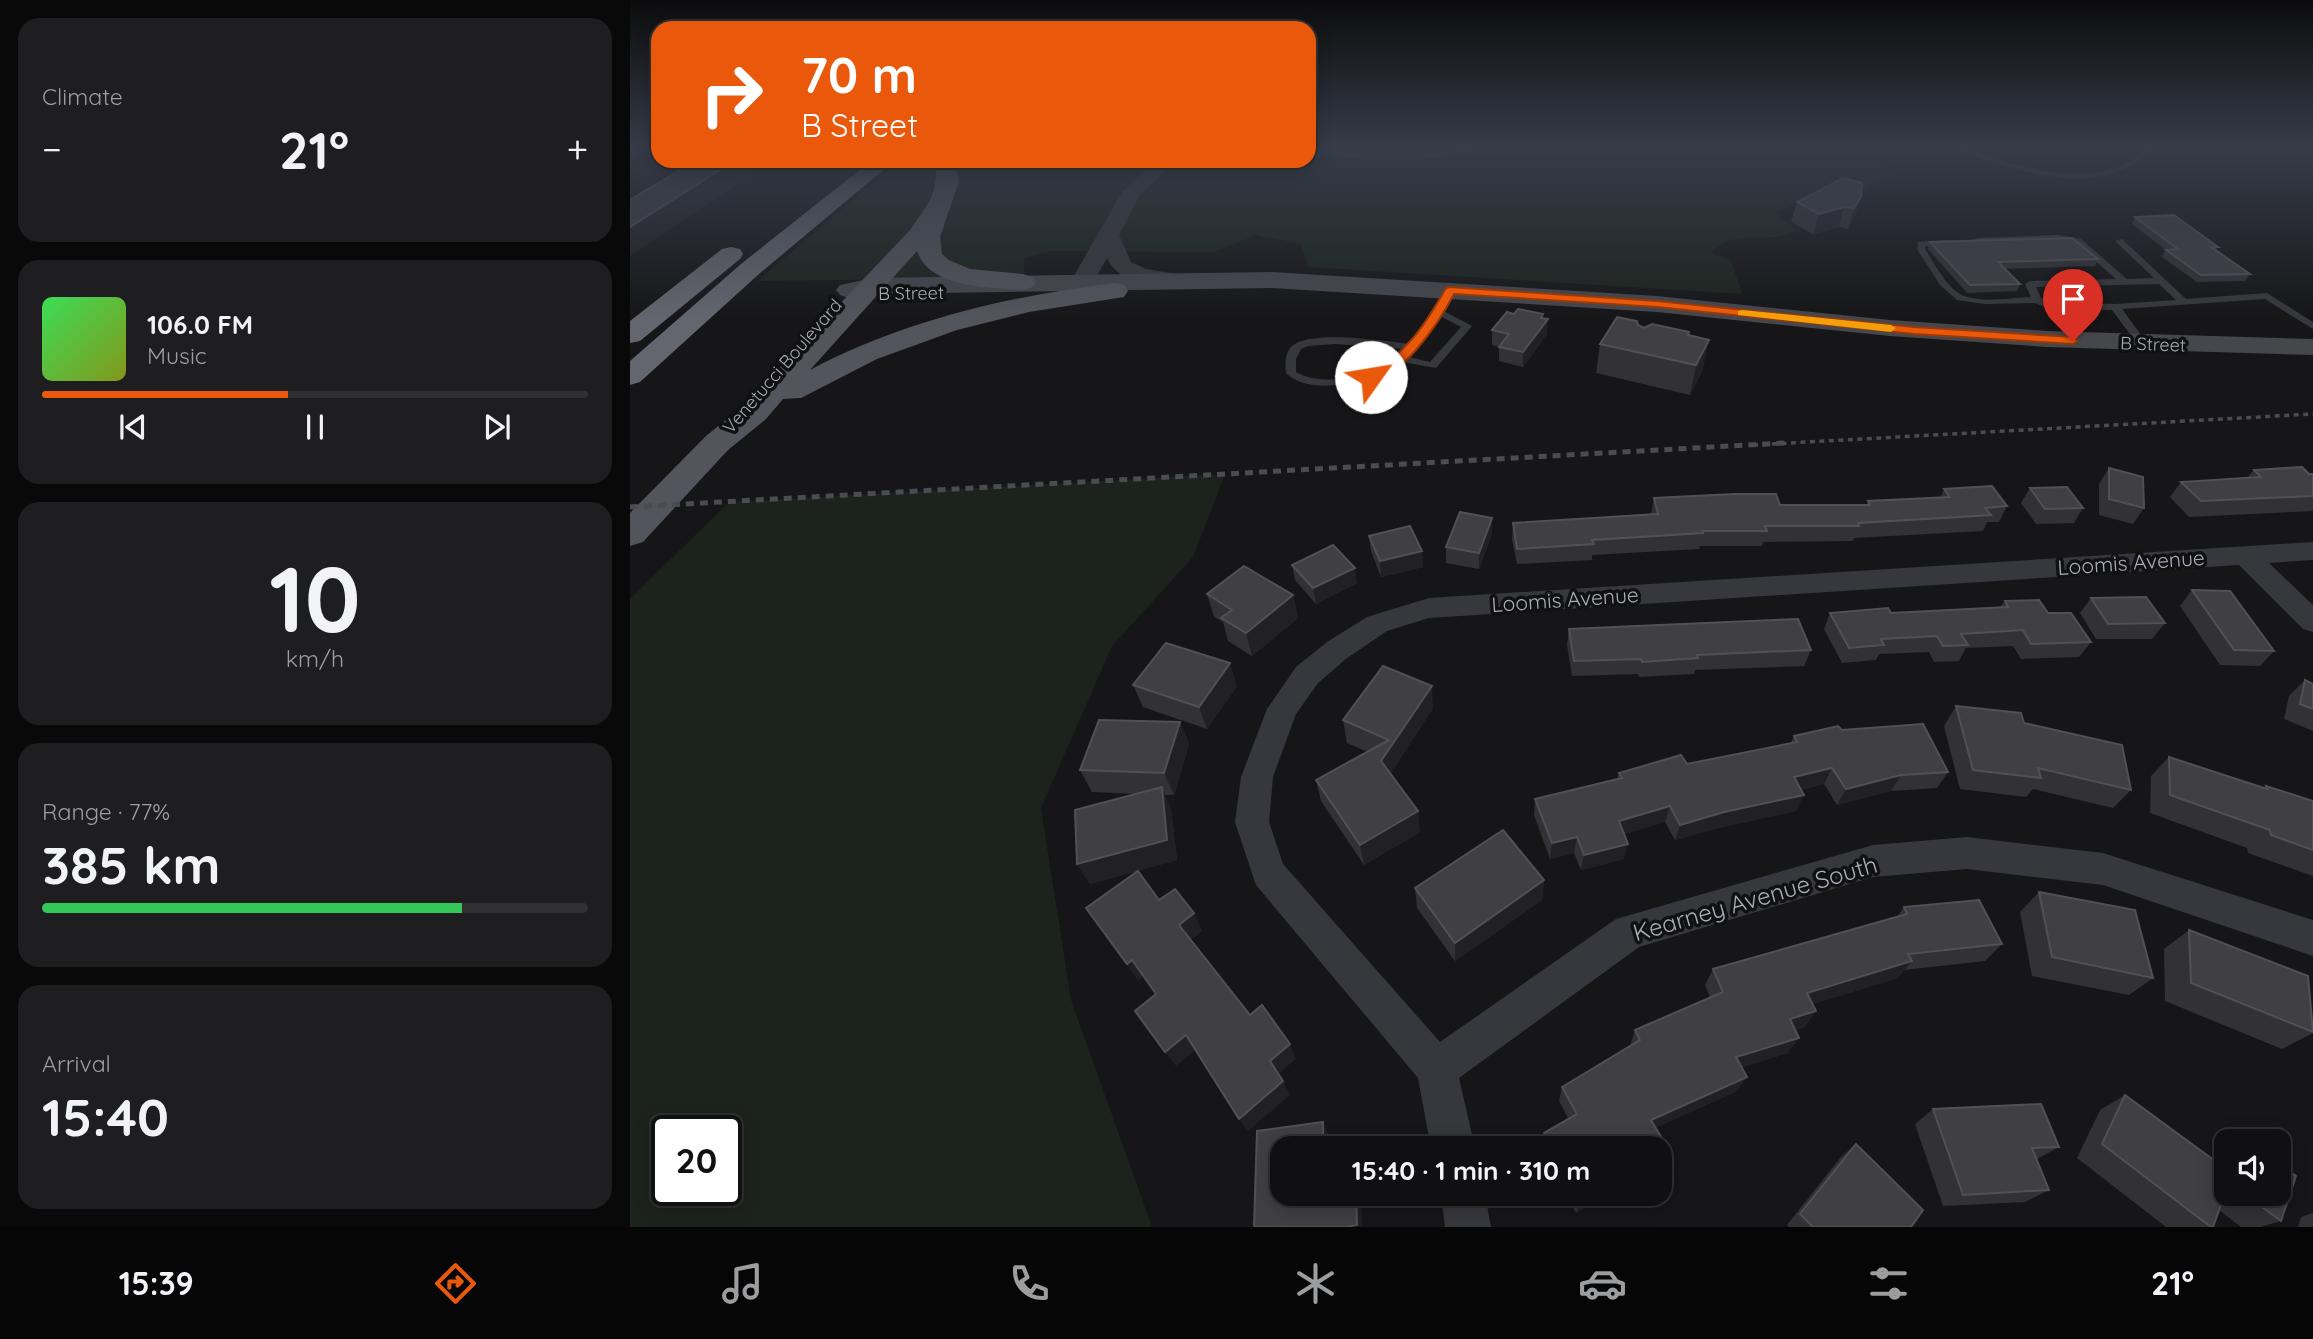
<!DOCTYPE html>
<meta charset="utf-8">
<style>
body{margin:0;font-family:Quicksand,sans-serif;background:#1e1e20;color:#f1f3f6;height:100vh;display:flex;flex-direction:column;font-size:26px;white-space:nowrap}
*{box-sizing:border-box;margin:0}
p{font-size:23px;color:#9c9d9f}
.icon{flex:none;width:38px;height:38px;fill:none;stroke:currentColor;stroke-width:2;stroke-linecap:round;stroke-linejoin:round}
.map{position:relative;flex:1;overflow:hidden}
.details{display:flex;flex-direction:column;gap:18px;padding:18px;background:#09090a;width:630px}
.details>*{flex:none}
.guide{position:absolute;left:21px;top:21px;width:665px;height:147px;border-radius:21px;box-shadow:0 4px 18px #0003,0 0 0 2px #303032;background:#ea580c;color:#fff;overflow:hidden}
.tools{position:absolute;left:1584px;top:1129px;display:grid;gap:14px}
.tools a{display:grid;place-items:center;width:77px;height:77px;border-radius:14px;background:#101012;box-shadow:0 4px 18px #0003,0 0 0 2px #303032;font-size:35px}
.speed{position:absolute;left:21px;top:1115px;display:flex;gap:14px;font-size:35px;font-weight:700;text-align:center}
.speed>*{display:grid;place-content:center;width:91px;height:91px;border-radius:50%;background:#101012;box-shadow:0 4px 18px #0003,0 0 0 2px #303032;line-height:1}
.speed .limit{border:4px solid #111;border-radius:10px;background:#fff;color:#111}
.pin{position:absolute;display:grid;place-items:center;width:60px;height:60px;color:#fff;margin:-72px -30px;border-radius:50% 50% 50% 0;rotate:-45deg;box-shadow:0 0 7px #0007}
.pin .icon{rotate:45deg}
.me{position:absolute;width:77px;margin:-38px;rotate:58deg;stroke-linejoin:round;filter:drop-shadow(0 0 5px #0008)}
.turn{display:flex;align-items:center;gap:24px;height:147px;padding:0 35px;font-size:32px}
.turn .icon{width:91px;height:91px;stroke-width:2.5}
.turn b{display:block;font-size:49px;line-height:60px}
.big{font-size:52px;font-weight:700;line-height:1.1}
.details .tile{flex:1;display:flex;flex-direction:column;justify-content:center;gap:10px;min-width:0;padding:0 24px;border-radius:21px;background:#1e1e20}
.details .dial{align-items:center;gap:0}
.dial b{font-size:91px;line-height:1}
.song{display:flex;align-items:center;gap:21px}
.cover{width:84px;height:84px;border-radius:10px;background:linear-gradient(135deg,hsl(130 70% 55%),hsl(70 70% 35%))}
.played{height:7px;border-radius:4px;background:linear-gradient(90deg,#ea580c 45%,#303032 45%)}
.keys{display:flex;justify-content:space-around;direction:ltr}
.heat{display:flex;justify-content:space-between;align-items:center;font-size:38px;direction:ltr}
.charge{height:10px;border-radius:5px;background:linear-gradient(90deg,#34c759 77%,#303032 0)}
.trip{position:absolute;left:640px;top:1136px;width:402px;height:70px;border-radius:21px;background:#101012;box-shadow:0 4px 18px #0003,0 0 0 2px #303032;font-weight:700;line-height:70px;text-align:center}
.dock{display:flex;height:112px;justify-content:space-around;align-items:center;background:#060607;color:#9c9d9f}
.dock .icon{width:49px;height:49px}
.dock .current{color:#ea580c}
.dock b{font-size:32px;color:#f1f3f6}
main{display:flex;flex:1;min-height:0}
.map>svg:first-child{display:block}
</style>
<main>
<section class="details">
<div class="tile"><p>Climate</p>
<div class="heat"><a>−</a><b class="big">21°</b><a>+</a></div>
</div>
<div class="tile">
<div class="song"><i class="cover"></i><div><b>106.0 FM</b><p>Music</p></div></div>
<div class="played"></div>
<div class="keys"><svg class="icon" aria-label="previous" viewBox="0 0 24 24"><path d="M18 5L8 12l10 7zM5 5v14"/></svg><svg class="icon" aria-label="pause" viewBox="0 0 24 24"><path d="M8 5v14M16 5v14"/></svg><svg class="icon" aria-label="next" viewBox="0 0 24 24"><path d="M6 5l10 7-10 7zM19 5v14"/></svg></div>
</div>
<div class="tile dial"><b>10</b><p>km/h</p></div>
<div class="tile"><p>Range · 77%</p><b class="big">385 km</b><div class="charge"></div></div>
<div class="tile"><p>Arrival</p><b class="big">15:40</b></div>
</section>
<div class="map">
<svg width="1683" height="1227" viewBox="0 0 1683 1227">
<rect width="100%" height="100%" fill="#161618"/>
<g fill="#1c231d" fill-rule="evenodd">
<path d="M679,148h556l7,2 21,25 -19,6 -20,18 -40,-3 -39,17 22,17c-7,3 -15,7 -22,7 -22,2 -47,-4 -63,16l19,7 11,34 -434,-27 -7,-23 -45,-9 -42,17 -162,-1 -28,7v20l-267,3 142,-120h410z"/>
<path d="M595,474l-32,83 -81,89 -71,162 30,192 81,227h-522v-628l99,-97zM96,1130v60h-59v-60z"/>
</g>
<g fill="none" stroke-linecap="round" stroke-linejoin="round">
<g stroke="#2c353c" stroke-width="4.5">
<path d="M1327,148c59,20 143,52 193,0"/>
<path d="M679,151c62,9 112,10 173,-3"/>
</g>
<g fill="#37383d" fill-rule="evenodd">
<path d="M1428,235l23,4 46,40 27,-1 -39,-37 7,-2 64,60 81,-6 46,29v7l-48,-30 -143,10 25,34 -5,3 -4,-1 -26,-35 -65,-2 -12,-5 -50,1 -28,-4 -17,-15 -23,-36 1,-7 34,-2v4l-27,2v3c10,15 22,40 39,47 19,7 47,2 67,1l-6,-13 5,-3 86,-2 -41,-36 -17,-2 -81,3 -4,-3 4,-3zM1529,284l17,16 -61,4 -66,-2 -8,-4 -5,-11z"/>
<path d="M820,287l5,3 -11,21 28,15 -36,42 -33,-6c-26,18 -91,37 -117,11 -1,-9 -1,-19 5,-26 17,-18 95,-6 119,-3l14,-18 23,-38zM810,316l21,11 -31,35 -21,-5 11,-11zM705,344l70,5c-24,24 -78,41 -109,23v-13l5,-10 7,-3z"/>
</g>
<g fill="#37383d" fill-rule="evenodd">
<polygon points="1683,542 1683,560 1639,563 1683,605 1683,632 1673,629 1609,565 799,618 757,631 717,658 688,683 666,714 643,777 639,822 653,864 810,1042 986,919 1243,845 1337,837 1473,853 1683,920 1683,956 1473,885 1337,869 1243,877 1009,947 829,1078 845,1148 801,1148 788,1078 626,885 605,822 611,777 637,709 666,667 697,642 737,617 799,598"/>
<polygon points="811,1194 855,1194 861,1227 815,1227"/>
</g>
<path fill="#37383d" fill-rule="evenodd" d="M524,161h21l-35,34 -21,40 12,27 15,7 36,6 4,5 -4,5c-24,6 -65,-3 -75,-27l-16,28h-16l-4,-5 51,-89z"/>
<polygon fill="#45474d" fill-rule="evenodd" points="642,272 1027,296 1260,320 1417,331 1683,339 1683,355 1417,347 1260,336 1027,312 642,288 243,294 219,298 210,295 206,290 210,285 243,278"/>
<path fill="#53555c" fill-rule="evenodd" d="M305,161h20l4,20 -19,56 2,17 7,6 21,9 53,5 9,3 4,5 -4,5 -9,3c-33,-3 -93,-1 -106,-39l-107,119c94,-50 200,-74 305,-87l9,2 4,6 -4,6 -95,15 -72,18 -80,29 -76,39 -18,1 -17,20 -38,31 -85,92 -13,4v-33l76,-77 38,-31 166,-175c18,-26 29,-36 25,-69z"/>
<g fill="#63666e" fill-rule="evenodd">
<polygon points="241,161 264,161 129,274 10,382 0,385 0,361 111,264"/>
<polygon points="101,247 110,249 113,254 110,259 10,341 0,343 0,321 92,249"/>
</g>
<polyline stroke="#4a4c52" stroke-width="3.5" stroke-dasharray="5 4.5" stroke-linecap="butt" points="1123,445 1683,414"/>
<polyline stroke="#4a4c52" stroke-width="5" stroke-dasharray="8 6" stroke-linecap="butt" points="0,507 1154,443"/>
</g>
<g fill="#323236">
<polygon points="1232,183 1225,217 1218,229 1209,227 1183,234 1161,222 1167,202"/>
<polygon points="1505,217 1588,247 1586,250 1620,274 1615,281 1567,282 1532,257 1536,250 1502,224"/>
<polygon points="1300,242 1468,259 1465,266 1375,269 1390,284 1387,291 1337,293 1298,249"/>
<polygon points="884,314 913,314 913,319 917,334 893,367 869,361 869,347 862,345 862,330"/>
<polygon points="1008,325 1014,328 1059,332 1059,336 1073,369 1060,395 966,373 970,344"/>
<polygon points="1479,468 1514,508 1503,524 1469,515 1469,484"/>
<polygon points="1624,470 1683,474 1683,511 1559,517 1540,497 1551,482 1618,477"/>
<polygon points="1400,488 1453,508 1444,523 1406,524 1391,503"/>
<polygon points="1314,489 1377,506 1369,522 1357,522 1353,531 1224,538 1223,541 1133,542 1132,546 1070,546 1069,549 962,555 962,560 887,564 882,539 883,523 1021,515 1024,498 1150,505 1237,505 1238,501 1310,498"/>
<polygon points="862,518 862,534 849,569 816,563 816,547"/>
<polygon points="739,536 792,551 793,567 751,577 741,551"/>
<polygon points="662,565 727,583 686,604 665,580"/>
<polygon points="1562,590 1644,651 1630,666 1590,665 1550,606"/>
<polygon points="577,594 663,595 668,618 622,656 598,641 593,622 584,617"/>
<polygon points="1461,598 1535,623 1522,639 1466,639 1450,613"/>
<polygon points="1375,601 1418,613 1461,642 1449,657 1391,659 1383,646 1336,648 1329,661 1304,662 1299,652 1249,654 1246,660 1212,663 1194,629 1200,613 1261,613 1370,607"/>
<polygon points="939,629 1181,650 1174,666 1065,670 1064,674 1009,677 1008,674 942,676 937,645"/>
<polygon points="1675,680 1683,684 1683,731 1654,719 1659,696"/>
<polygon points="503,685 607,686 577,729 513,707"/>
<polygon points="1326,706 1394,723 1501,790 1483,808 1403,789 1396,797 1330,789 1314,726"/>
<polygon points="803,708 760,774 790,832 734,865 691,801 686,780 738,752 717,743 713,720"/>
<polygon points="550,722 559,744 544,795 535,795 541,809 547,860 460,884 447,864 508,794 462,792 450,770"/>
<polygon points="1212,730 1318,772 1307,788 1261,791 1207,805 1194,784 1171,790 1166,811 1088,828 1045,840 1035,822 994,834 994,859 951,870 944,853 920,859 904,815 905,799 987,779 989,773 1057,764 1161,743 1164,736"/>
<polygon points="1539,757 1633,788 1636,786 1683,801 1683,876 1618,853 1617,848 1520,813 1521,776"/>
<polygon points="914,880 912,900 825,961 787,908 785,888"/>
<polygon points="1409,892 1523,978 1499,995 1402,976 1390,912"/>
<polygon points="1274,907 1372,944 1355,961 1274,970 1268,978 1182,1004 1175,1027 1165,1030 1158,1053 1112,1067 1107,1091 1025,1128 1031,1148 913,1148 911,1146 914,1133 938,1118 929,1101 932,1087 1000,1046 1005,1030 1080,997 1075,985 1083,969 1267,917"/>
<polygon points="1559,930 1683,1025 1683,1033 1652,1049 1535,1001 1534,949"/>
<polygon points="1495,1095 1586,1162 1588,1157 1596,1153 1596,1194 1648,1194 1651,1221 1630,1227 1611,1227 1589,1210 1583,1227 1536,1227 1447,1158 1470,1110"/>
<polygon points="1303,1109 1429,1147 1407,1159 1419,1190 1395,1202 1313,1206 1285,1124"/>
<polygon points="1226,1144 1281,1227 1159,1227 1157,1225 1211,1157"/>
<polygon points="936,1194 977,1194 946,1213"/>
<polygon points="1683,1213 1683,1227 1668,1227 1671,1217"/>
</g>
<g fill="#212124">
<polygon points="104,161 144,161 0,256 0,227"/>
<polygon points="1231,197 1225,217 1218,229 1224,208"/>
<polygon points="1214,207 1209,227 1183,234 1189,214"/>
<polygon points="913,314 913,326 918,319 917,334 893,367 893,352"/>
<polygon points="1079,340 1073,369 1060,395 1066,365"/>
<polygon points="862,518 862,534 849,569 849,553"/>
<polygon points="792,551 793,567 751,577 750,561"/>
<polygon points="725,568 727,583 686,604 683,588"/>
<polygon points="663,595 668,618 622,656 616,633"/>
<polygon points="600,663 607,686 577,729 569,707"/>
<polygon points="802,686 803,708 754,783 751,761"/>
<polygon points="550,722 559,744 544,795 534,773"/>
<polygon points="1202,768 1194,784 1156,793 1164,777"/>
<polygon points="1271,775 1261,791 1207,805 1216,789"/>
<polygon points="532,787 541,809 547,860 460,884 447,864"/>
<polygon points="1174,795 1166,811 1088,828 1045,840 1050,825 1094,812"/>
<polygon points="1040,806 1035,822 985,837 989,821"/>
<polygon points="788,811 790,832 734,865 730,845"/>
<polygon points="947,837 944,853 920,859 922,843"/>
<polygon points="998,844 994,859 951,870 954,855"/>
<polygon points="914,880 912,900 825,961 825,943"/>
<polygon points="564,913 572,931 558,942 549,925"/>
<polygon points="502,960 513,977 508,981 497,964"/>
<polygon points="1282,961 1268,978 1166,1009 1177,993"/>
<polygon points="1186,1011 1175,1027 1149,1035 1160,1019"/>
<polygon points="556,1035 565,1050 546,1066 535,1052"/>
<polygon points="1169,1038 1158,1053 1097,1072 1106,1057"/>
<polygon points="660,1044 666,1059 647,1075 640,1061"/>
<polygon points="1117,1077 1107,1091 1014,1133 1021,1120"/>
<polygon points="653,1081 660,1095 618,1131 609,1119"/>
<polygon points="693,1122 699,1136 699,1148 693,1148"/>
<polygon points="1037,1147 1031,1158 1031,1151"/>
<polygon points="726,1194 731,1194 732,1227 728,1227 727,1225"/>
<polygon points="965,1194 977,1194 946,1213 951,1203"/>
</g>
<g fill="#3f3f44" stroke="#4f5156" stroke-width="2">
<polygon points="65,161 104,161 0,227 0,200"/>
<polygon points="1213,178 1232,183 1231,197 1224,208 1214,207 1189,214 1167,202"/>
<polygon points="1544,215 1588,247 1581,247 1620,274 1571,275 1536,250 1548,249 1505,217"/>
<polygon points="1442,238 1468,259 1368,262 1390,284 1340,285 1300,242"/>
<polygon points="888,309 913,314 911,318 918,319 893,352 869,347 879,334 862,330 877,312 884,314"/>
<polygon points="987,317 1007,321 1008,325 1014,328 1022,324 1059,332 1058,335 1079,340 1066,365 970,344"/>
<polygon points="1672,467 1679,474 1683,474 1683,496 1571,501 1551,482 1631,477 1624,470"/>
<polygon points="1479,468 1513,477 1514,508 1479,499"/>
<polygon points="1362,486 1377,506 1355,508 1361,515 1228,523 1229,526 1135,526 1137,531 1072,531 1073,533 962,540 964,544 887,549 883,523 1028,514 1024,498 1105,494 1146,494 1150,505 1240,505 1238,501 1320,497 1314,489"/>
<polygon points="1437,487 1453,508 1415,509 1400,488"/>
<polygon points="830,512 862,518 849,553 816,547"/>
<polygon points="780,526 792,551 750,561 739,536"/>
<polygon points="703,545 725,568 683,588 662,565"/>
<polygon points="614,566 663,595 616,633 591,618 602,610 577,594"/>
<polygon points="1562,590 1600,591 1644,651 1604,650"/>
<polygon points="1516,597 1535,623 1478,624 1461,598"/>
<polygon points="1409,600 1418,613 1441,613 1461,642 1401,644 1393,630 1331,634 1338,645 1313,646 1307,636 1251,639 1254,645 1219,648 1200,613 1258,608 1261,613 1378,607 1375,601"/>
<polygon points="1168,619 1181,650 1067,655 1068,658 1012,662 1011,659 944,661 939,629"/>
<polygon points="536,643 600,663 569,707 503,685"/>
<polygon points="753,666 802,686 751,761 788,811 730,845 686,780 759,740 713,720"/>
<polygon points="1675,680 1683,684 1683,709 1670,704"/>
<polygon points="1326,706 1391,713 1394,723 1492,745 1501,790 1408,768 1411,778 1343,770"/>
<polygon points="469,720 550,722 534,773 450,770"/>
<polygon points="1293,724 1318,772 1271,775 1216,789 1202,768 1164,777 1174,795 1094,812 1050,825 1040,806 989,821 998,844 954,855 947,837 922,843 905,799 992,778 989,773 1051,755 1057,764 1167,742 1164,736 1208,726 1212,730"/>
<polygon points="1539,757 1637,789 1636,786 1683,801 1683,850 1641,835 1640,830 1540,795"/>
<polygon points="532,787 537,840 447,864 445,810"/>
<polygon points="873,830 914,880 825,943 785,888"/>
<polygon points="508,871 529,900 545,889 564,913 549,925 620,1015 632,1005 660,1044 640,1061 653,1081 609,1119 556,1035 535,1052 505,1011 526,994 502,960 497,964 456,908"/>
<polygon points="1409,892 1505,910 1523,978 1422,957"/>
<polygon points="1349,900 1372,944 1278,954 1282,961 1177,993 1186,1011 1160,1019 1169,1038 1106,1057 1117,1077 1021,1120 1037,1147 1031,1151 1031,1148 922,1148 914,1133 947,1114 932,1087 1010,1040 1005,1030 1093,992 1083,969 1277,914 1274,907"/>
<polygon points="1559,930 1678,976 1683,1032 1561,983"/>
<polygon points="1495,1095 1596,1169 1596,1191 1583,1227 1581,1227 1472,1144"/>
<polygon points="1411,1104 1429,1147 1402,1148 1419,1190 1333,1195 1303,1109"/>
<polygon points="693,1122 693,1148 653,1148 653,1194 726,1194 727,1225 716,1227 624,1227 627,1131"/>
<polygon points="1226,1144 1293,1210 1281,1227 1183,1227 1170,1214"/>
<polygon points="1648,1164 1666,1176 1651,1221 1614,1194 1648,1194"/>
<polygon points="946,1194 965,1194 951,1203"/>
</g>
<linearGradient id="sky" x2="0" y2="1"><stop stop-color="#0c0c0d"/><stop offset="0.46" stop-color="#363c48"/><stop offset="1" stop-color="#363c48" stop-opacity="0"/></linearGradient>
<rect width="1683" height="320" fill="url(#sky)"/>
<path fill="#ea580c" stroke="#983908" stroke-width="2" d="M820,287l207,14 257,26 159,10 5,4 -5,3 -159,-10 -257,-27 -203,-13c-13,25 -55,91 -88,86v-5c40,-20 59,-50 80,-87z"/>
<polygon fill="#f59e0b" points="1112,310 1261,325 1266,328 1261,332 1108,315 1108,311"/>
<g text-anchor="middle" dominant-baseline="central" stroke-width="7" stroke-linejoin="round" paint-order="stroke">
<g font-size="18" fill="#a8adb8" stroke="#111113">
<text transform="translate(281 293) rotate(-1)">B Street</text>
<text transform="translate(1523 344) rotate(2)">B Street</text>
<text transform="translate(152 366) rotate(-49)">Venetucci Boulevard</text>
</g>
<g font-size="21" fill="#a8adb8" stroke="#111113">
<text transform="translate(1501 562) rotate(-4)">Loomis Avenue</text>
<text transform="translate(935 599) rotate(-4)">Loomis Avenue</text>
</g>
<g font-size="24" fill="#a8adb8" stroke="#111113">
<text transform="translate(1125 898) rotate(-16)">Kearney Avenue South</text>
</g>
</g>
</svg>
<div class="tools">
<a><svg class="icon" aria-label="sound" viewBox="0 0 24 24"><path d="M4 9h4l5-4v14l-5-4H4zM17 9q2 3 0 6"/></svg></a>
</div>
<div class="speed"><div class="limit">20</div></div>
<div class="pin" style="left:1443px;top:341px;background:#d93025"><svg class="icon" aria-label="arrive" viewBox="0 0 24 24"><path d="M6 21V4h12l-3 4 3 4H6"/></svg></div>
<svg class="me" style="left:741px;top:377px" viewBox="-20 -20 40 40"><circle r="19" fill="#fff"/><path d="M0-13L10 11 0 6-10 11z" fill="#ea580c"/></svg>
<div class="trip">15:40 · 1 min · 310 m</div>
<div class="guide">
<div class="turn"><svg class="icon" aria-label="right" viewBox="0 0 24 24"><path d="M7 20v-9h11M14 6l5 5-5 5"/></svg><div><b>70 m</b>B Street</div></div>
</div>
</div>
</main>
<nav class="dock">
<b>15:39</b>
<svg class="icon current" aria-label="directions" viewBox="0 0 24 24"><path d="M12 3l9 9-9 9-9-9zM9 14v-3h6M13 9l2 2-2 2"/></svg>
<svg class="icon" aria-label="music" viewBox="0 0 24 24"><path d="M9 18V5l10-2v13"/><circle cx="6" cy="18" r="3"/><circle cx="16" cy="16" r="3"/></svg>
<svg class="icon" aria-label="phone" viewBox="0 0 24 24"><path d="M5 4h4l2 5-3 2q2 4 5 5l2-3 5 2v4C11 20 4 13 5 4z"/></svg>
<svg class="icon" aria-label="climate" viewBox="0 0 24 24"><path d="M12 3v18M4 7l16 10M4 17L20 7"/></svg>
<svg class="icon" aria-label="car" viewBox="0 0 24 24"><path d="M5 17H2v-5l4-1 3-4h7l3 4 3 1v5h-3M9 17h6M6 11h13"/><circle cx="7" cy="17" r="2"/><circle cx="17" cy="17" r="2"/></svg>
<svg class="icon" aria-label="filters" viewBox="0 0 24 24"><path d="M4 7h16M4 17h16"/><circle cx="9" cy="7" r="2"/><circle cx="15" cy="17" r="2"/></svg>
<b>21°</b>
</nav>
